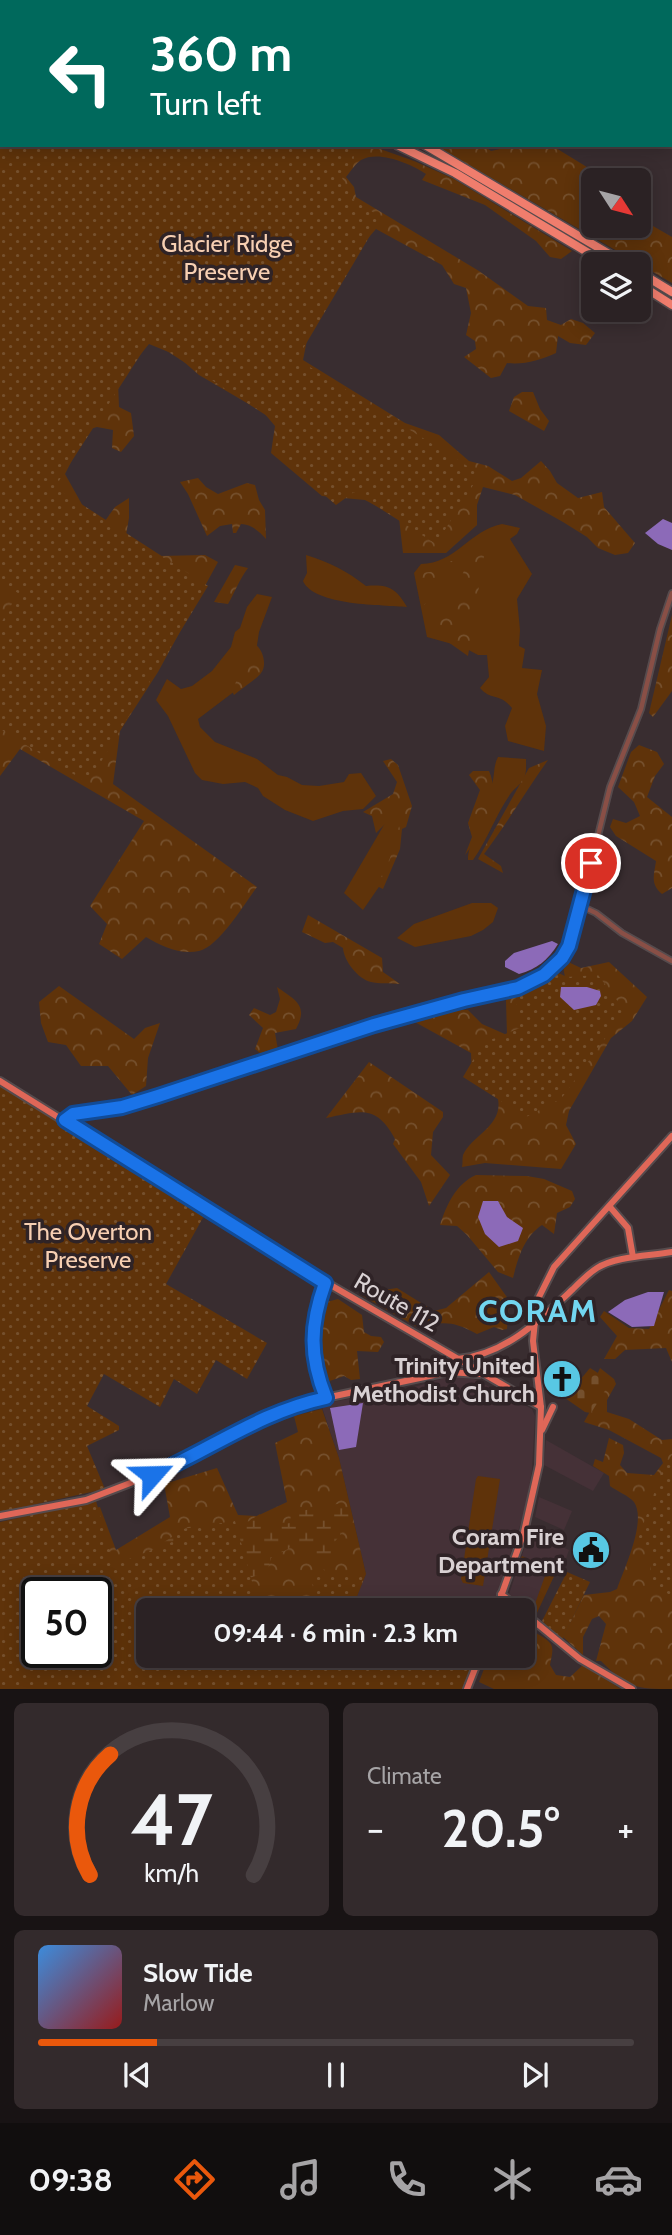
<!DOCTYPE html>
<meta charset="utf-8">
<style>
body{margin:0;font-family:Cabin,sans-serif;background:#332a2c;color:#f1f3f6;height:100vh;display:flex;flex-direction:column;font-size:26px;white-space:nowrap}
*{box-sizing:border-box;margin:0}
p{font-size:23px;color:#a6a4a6}
.icon{flex:none;width:38px;height:38px;fill:none;stroke:currentColor;stroke-width:2;stroke-linecap:round;stroke-linejoin:round}
.map{position:relative;height:1689px;overflow:hidden}
.drawer{display:flex;flex-direction:column;gap:14px;padding:14px;background:#181314;flex:1}
.drawer>*{flex:none}
.guide{position:absolute;left:0px;top:0px;width:672px;height:147px;box-shadow:0 4px 18px #0003,0 0 0 2px #473f41;background:#00695c;color:#fff;overflow:hidden}
.needle{width:46px;rotate:126deg}
.tools{position:absolute;left:581px;top:168px;display:grid;gap:14px}
.tools a{display:grid;place-items:center;width:70px;height:70px;border-radius:10px;background:#2b2224;box-shadow:0 4px 18px #0003,0 0 0 2px #473f41;font-size:35px}
.speed{position:absolute;left:21px;top:1577px;display:flex;gap:14px;font-size:35px;font-weight:700;text-align:center}
.speed>*{display:grid;place-content:center;width:91px;height:91px;border-radius:50%;background:#2b2224;box-shadow:0 4px 18px #0003,0 0 0 2px #473f41;line-height:1}
.speed .limit{border:4px solid #111;border-radius:10px;background:#fff;color:#111}
.pin{position:absolute;display:grid;place-items:center;width:60px;height:60px;color:#fff;margin:-30px;border:4px solid #fff;border-radius:50%;box-shadow:0 2px 7px #0007}
.me{position:absolute;width:77px;margin:-38px;rotate:65deg;stroke-linejoin:round;filter:drop-shadow(0 0 5px #0008)}
.turn{display:flex;align-items:center;gap:24px;height:147px;padding:0 35px;font-size:32px}
.turn .icon{width:91px;height:91px;stroke-width:2.5}
.turn b{display:block;font-size:49px;line-height:60px}
.big{font-size:52px;font-weight:700;line-height:1.1}
.drawer .tile{flex:1;display:flex;flex-direction:column;justify-content:center;gap:10px;min-width:0;padding:0 24px;border-radius:10px;background:#332a2c}
.drawer .dial{align-items:center;gap:0}
.dial svg{height:182px;overflow:visible;fill:none;stroke:#473f41;stroke-width:7;stroke-linecap:round;text-anchor:middle}
.dial text{fill:#f1f3f6;stroke:none}
.song{display:flex;align-items:center;gap:21px}
.cover{width:84px;height:84px;border-radius:10px;background:linear-gradient(135deg,hsl(210 70% 55%),hsl(0 70% 35%))}
.played{height:7px;border-radius:4px;background:linear-gradient(90deg,#ea580c 20%,#473f41 20%)}
.keys{display:flex;justify-content:space-around;direction:ltr}
.heat{display:flex;justify-content:space-between;align-items:center;font-size:38px;direction:ltr}
.drawer .tiles{flex:1;display:grid;gap:14px;grid-template-columns:1fr 1fr}
.tile:last-child{grid-column:span 2}
.trip{position:absolute;left:136px;top:1598px;width:399px;height:70px;border-radius:10px;background:#2b2224;box-shadow:0 4px 18px #0003,0 0 0 2px #473f41;font-weight:700;line-height:70px;text-align:center}
.tabs{display:flex;height:112px;justify-content:space-around;align-items:center;background:#110e0e;color:#a6a4a6}
.tabs .icon{width:49px;height:49px}
.tabs .selected{color:#ea580c}
.tabs b{font-size:32px;color:#f1f3f6}
.map>svg:first-child{display:block}
</style>
<div class="map">
<svg width="672" height="1689" viewBox="0 0 672 1689">
<defs>
<pattern id="forest-crowns" width="20" height="18" patternUnits="userSpaceOnUse" patternTransform="scale(1.75)"><rect width="20" height="18" fill="#5f330a"/><path d="M2 6a3 3 0 1 1 6 0M12 15a3 3 0 1 1 6 0" fill="none" stroke="#75502d"/></pattern>
<pattern id="wetland-marsh" width="20" height="14" patternUnits="userSpaceOnUse" patternTransform="scale(1.75)"><rect width="20" height="14" fill="#5f330a"/><path d="M1 5h8M5 5V1M11 12h8M15 12V8" fill="none" stroke="#75502d"/></pattern>
<pattern id="cemetery-stones" width="16" height="16" patternUnits="userSpaceOnUse" patternTransform="scale(1.75)"><rect width="16" height="16" fill="#5f330a"/><path d="M2 7V4a2 2 0 0 1 4 0v3zM10 15v-3a2 2 0 0 1 4 0v3z" fill="#75502d"/></pattern>
<pattern id="park-dots" width="8" height="8" patternUnits="userSpaceOnUse" patternTransform="scale(1.75)"><rect width="8" height="8" fill="#5f330a"/><path d="M2 2h.1M6 6h.1" fill="none" stroke="#75502d" stroke-width="1.8" stroke-linecap="round"/></pattern>
</defs>
<rect width="100%" height="100%" fill="#392d30"/>
<g fill="#453137">
<polygon points="451,1376 474,1379 532,1409 535,1416 532,1470 525,1511 491,1610 351,1610 366,1574 339,1458 321,1404 411,1388"/>
<polygon points="546,1440 604,1473 593,1491 544,1465"/>
<polygon points="539,1497 572,1511 564,1530 535,1517"/>
<polygon points="530,1531 569,1550 562,1570 558,1568 535,1615 509,1594"/>
</g>
<g fill="#5f330a">
<path d="M502,524l18,4 -3,6 -7,5 22,35 -15,25 3,31 -1,16 6,3 -3,19 20,2 -5,24 9,32 -2,25 -36,-10 -3,-15 7,-18c-13,-16 -21,-7 -32,-20l9,-11 -2,-22h-9l-15,-8 -36,-10 -13,-64 7,-9c34,0 49,-34 81,-40z"/>
<path d="M306,555c23,7 41,16 60,31 22,-2 30,2 41,21 -23,-2 -93,-1 -104,-26l4,-8z"/>
<polygon points="257,594 272,597 259,632 254,665 235,691 198,719 200,727 215,742 257,759 278,775 287,777 302,785 319,786 344,782 349,774 361,773 376,796 363,809 343,811 313,821 285,810 263,796 258,788 245,782 223,784 202,780 195,773 168,716 156,700 167,679 181,689 192,686 212,671 231,647 235,632 240,628 247,607"/>
<path d="M498,757l28,2c0,8 1,14 -3,21 -3,5 -8,8 -12,13 -15,21 -23,46 -38,67h-5c-1,-13 19,-59 24,-76 3,-9 1,-18 6,-27z"/>
<polygon points="398,801 406,805 385,878 363,910 344,893"/>
<polygon points="472,903 491,903 498,908 493,922 483,930 471,936 415,947 397,938 414,924"/>
<polygon points="478,1476 500,1479 483,1586 463,1583 461,1579 476,1479"/>
<polygon points="522,1556 556,1572 536,1615 532,1612 545,1576 518,1566"/>
</g>
<g fill="url(#forest-crowns)" fill-rule="evenodd">
<path d="M0,57l2,88h367l45,16 40,18 118,72 -11,8 -11,-2 -14,-16 -51,-36 -63,-25 4,-6c-15,-10 -47,-24 -65,-14 -5,3 -11,12 -15,17l8,10 2,10 123,74 49,35 18,2 1,12 14,5 10,-6 12,4 12,10 -9,12 -16,-2 -12,-7 -2,17c-16,7 -32,12 -49,10l-7,13 -9,2 -27,-21 12,-8 -1,-8 -9,-6 5,-22 -5,-25 -12,-4 -12,-19 -66,-36 -13,15 -53,81 -7,35 102,63 34,12 30,26 19,5 24,15 9,-3 20,-17 9,10 7,12 21,15 24,-6 2,15 31,36 -7,10 -13,2 -17,-7 -11,-11 -24,-15 -48,-27 -32,-8 -6,18v20l-31,28h-43l-4,-35 -34,-18 -43,-4 -51,-43 4,-27 -11,-13 -65,-38 -23,-20 -27,-11 -31,38 1,25 12,6 3,23 -13,16 -9,-4 1,-18 -16,-3 -10,3 -22,44 19,34 21,13 10,-14 14,-9v20l-3,17 33,21 46,-1 13,7 -60,110 -38,59 -7,53 144,103c-12,16 -38,60 -58,64 -19,4 -38,-5 -53,-14l-24,22 -23,-15 8,-20 -17,-18 54,-85 -124,-72 -20,27z"/>
<polygon points="435,145 483,145 491,151 510,147 510,145 551,145 608,180 593,180 593,226 639,226 639,218 672,237 672,283"/>
<polygon points="522,392 533,392 540,409 549,421 544,431 509,411 514,397"/>
<path d="M198,478l8,9 12,7 29,-11 8,2 4,15 6,10 1,29c-6,-7 -15,-15 -25,-15l-5,9h-3l-1,-9 -12,2 -13,10 -19,-42 -8,-12z"/>
<polygon points="483,535 486,543 468,656 431,630 454,596 476,540"/>
<polygon points="449,561 453,561 440,588 424,605 419,573 430,572"/>
<path d="M235,565l13,3c-9,12 -13,24 -20,36l-14,-2z"/>
<polygon points="672,615 672,691 653,717 649,713"/>
<path d="M253,643c9,4 15,21 8,30 -2,4 -21,17 -27,22l-2,-4z"/>
<path d="M639,745l18,7 7,12 -9,12 -8,21 25,20v71l-10,6c-12,-10 -8,-19 -6,-33l-40,-25 -6,-9 3,-8 13,4 14,-7 -6,-14 -16,-15 13,-35z"/>
<polygon points="391,759 398,765 412,806 406,827 402,829 400,849 383,889 377,886 390,858 404,809 399,806 386,823 376,833 372,816 363,812 393,794 397,782 383,761"/>
<path d="M548,760c-22,31 -41,63 -64,94l17,12 2,7 -25,-14 51,-91z"/>
<path d="M473,771h16c12,24 -9,66 -24,84l7,-18 -4,-14 12,-33 -11,-15z"/>
<path d="M308,915l74,43 1,14 17,12c-9,-1 -22,0 -29,-2 -13,-3 -27,-21 -28,-34l-10,-6 -8,1 -23,-11z"/>
<path d="M566,961l15,7 28,-6 38,35 -15,24 -21,17 -42,73 -3,14 10,19 -15,25 -76,-6 -23,4c1,-4 0,-8 1,-12 9,-20 40,-29 35,-56l-26,-26 -1,-20 -58,-32 33,-11h22l14,14 25,11 -1,-34 2,-6 57,-17 -2,-13z"/>
<polygon points="59,986 134,1039 145,1028 160,1023 148,1058 146,1086 132,1095 108,1066 81,1066 66,1045 48,1042 41,1023 39,1002"/>
<path d="M277,987c18,13 32,18 19,42l-21,4 3,17 -13,7 -10,-8 8,-21 -14,-13 5,-7 16,7 6,-3 4,-13z"/>
<path d="M369,1062l74,50v5l-10,15 -2,23 19,20 -21,31 -8,-24 -28,-38 2,-5c-19,-35 -34,-28 -69,-21z"/>
<path d="M476,1175l51,1 17,3 28,12 3,8 -5,8 -13,6 -3,21 -12,-9c-18,12 -24,33 -29,53l-15,-6 -31,-37 -10,-9 -17,-1c7,-21 16,-41 36,-50z"/>
<path d="M489,1272l20,28 -2,29 -5,1 -8,-3 -17,7c-26,-14 -32,-12 -60,-7l-58,-33 38,-6 37,23 12,-3z"/>
<polygon points="669,1290 672,1291 672,1362 666,1348 625,1350 615,1359 604,1359 617,1336 600,1317 604,1311 629,1328 649,1329"/>
<path d="M338,1299l24,16 2,17 7,4 10,1 3,5 -6,10 -21,-1 3,28 -9,1 -7,-4 -17,6c-17,-20 -10,-58 0,-80z"/>
<path d="M600,1368l14,11 2,5 -9,16v12l22,7 33,21 10,-1v250c-36,0 -44,-1 -71,-28h-5l10,-37 -7,-8 -7,3 -9,18v18l-20,-18 21,-42 26,-3 7,-3c7,-20 30,-68 17,-87 -5,-6 -17,-11 -24,-16l-1,-10 -16,-10 2,-7 8,3 6,-24 14,7 1,8 -4,12 7,8 27,2 9,-12 -2,-5 -52,-28 -25,-8 18,-32 -6,-13z"/>
<path d="M322,1409l17,49 27,116 -14,35 6,1h-209v46h301l-450,33v-163l100,-19 16,43 54,-33 -6,-33 53,-16 21,47 19,1 30,-14 -12,-59 23,-11 -4,-16zM37,1592h59v60h-59z"/>
<path d="M536,1633c19,11 18,12 14,32l6,10 14,2 13,-12 38,24h-127l-15,-7 10,-26h34z"/>
</g>
<polygon fill="url(#wetland-marsh)" points="342,1503 352,1520 333,1544 335,1556 331,1575 310,1560 295,1541 288,1549 271,1558 267,1572 246,1579 152,1555 156,1547 191,1525 208,1539 238,1528 260,1514 265,1528 290,1523 291,1513"/>
<polygon fill="url(#cemetery-stones)" points="590,1368 611,1381 591,1413 585,1412 565,1398"/>
<g fill="url(#park-dots)" fill-rule="evenodd">
<polygon points="0,61 2,145 351,145 354,158 342,178 353,200 381,217 297,359 480,474 436,544 354,492 336,505 274,452 281,425 150,340 55,487 208,586 88,783 0,729 0,625 18,593 0,581"/>
<polygon points="552,970 567,977 598,975 625,1011 561,1099 526,1117 463,1077 483,1043 520,1028 514,988 534,982"/>
<polygon points="0,1086 205,1214 166,1284 267,1343 247,1379 216,1360 197,1394 174,1379 160,1407 104,1374 87,1406 119,1426 119,1430 87,1446 105,1489 0,1512"/>
<polygon points="672,1455 672,1597 651,1581 650,1551 636,1545 662,1471"/>
<path d="M96,1501l18,64 63,-25 -1,-10 59,-9 25,89h-111v46h318l8,3 -11,30h-464v-167zM37,1592h59v60h-59z"/>
<polygon points="567,1572 590,1582 562,1640 542,1621"/>
<polygon points="365,1574 351,1610 319,1610 310,1575"/>
</g>
<g fill="#8c6ab8">
<polygon points="663,519 672,523 672,550 658,544 645,533"/>
<path d="M552,941l6,3c-10,16 -21,25 -39,30l-14,-7v-6l9,-8z"/>
<polygon points="561,987 587,987 600,991 601,996 596,1005 574,1010 560,997"/>
<polygon points="483,1201 498,1201 507,1217 523,1228 518,1241 499,1247 485,1234 478,1217"/>
<polygon points="648,1292 664,1292 654,1326 632,1327 608,1312 625,1300"/>
<polygon points="363,1403 356,1447 339,1450 330,1408"/>
</g>
<g fill="none" stroke-linecap="round" stroke-linejoin="round">
<g stroke="#564b4d" stroke-width="8">
<g id="minor">
<polyline points="631,0 634,2"/>
<polyline points="670,23 672,24"/>
<polyline points="581,906 596,913 622,933 672,961"/>
<polyline points="65,1120 73,1114 122,1107 158,1096 374,1025 463,1000 518,988 544,975 562,958 569,946 577,921 610,787 641,709 660,629 672,593"/>
</g>
</g>
<g stroke="#564b4d" stroke-width="10">
<g id="major">
<polyline points="0,1081 284,1258 541,1407"/>
<polyline points="610,1207 628,1228 633,1257"/>
<path d="M325,1283c-15,44 -16,71 0,115"/>
<path d="M458,1359c47,-4 82,-39 115,-70 7,-7 16,-16 24,-21 19,-12 53,-12 75,-16"/>
<polyline points="542,1430 553,1407"/>
<polyline points="0,1516 86,1500 159,1472 210,1447 254,1422 297,1404 448,1372 479,1374"/>
<polyline points="501,1594 521,1610"/>
<polyline points="496,1610 524,1532 539,1465 541,1407 533,1341 537,1301 554,1267 672,1136"/>
<polyline points="523,1612 580,1659 632,1689"/>
<polyline points="467,1689 480,1656"/>
</g>
</g>
<g stroke="#564b4d" stroke-width="11">
<g id="highway">
<polyline points="37,0 40,2"/>
<polyline points="86,0 87,2"/>
<polyline points="0,51 2,53"/>
<polyline points="397,145 455,173 607,264"/>
<polyline points="425,145 626,264"/>
<polyline points="639,272 672,292"/>
<polyline points="639,284 672,305"/>
</g>
</g>
<use href="#minor" stroke="#894f46" stroke-width="4.5"/>
<use href="#major" stroke="#df6758" stroke-width="6"/>
<use href="#highway" stroke="#f07d6d" stroke-width="8"/>
</g>
<g fill="none" stroke-linecap="round" stroke-linejoin="round">
<g stroke="#114b97" stroke-width="18">
<path id="route" d="M152,1475c60,-26 108,-63 174,-77 -17,-42 -16,-73 -1,-115l-260,-163 8,-6 49,-7 36,-11 216,-71 90,-25 54,-12 26,-13 18,-17 7,-12 22,-83"/>
</g>
<use href="#route" stroke="#1a73e8" stroke-width="12"/>
</g>
<defs>
<g id="church-disc" transform="scale(2.0125)"><circle r="9.5" fill="#58c8e4" stroke="#2f2326"/><path d="M-1.2-6h2.4v3.5h3.3v2.4h-3.3V6h-2.4V-.1h-3.3v-2.4h3.3Z" fill="#111"/></g>
<g id="civic-disc" transform="scale(2.0125)"><circle r="9.5" fill="#58c8e4" stroke="#2f2326"/><path d="M-.6-6.5H3V-4.5H.6V-3L4-1V1h2V6H-6V1h2V-1L-.6-3ZM-1.2 2.5V6h2.4V2.5Z" fill="#111"/></g>
</defs>
<g fill-rule="evenodd">
<use href="#church-disc" x="562" y="1379"/>
<use href="#civic-disc" x="591" y="1550"/>
</g>
<g text-anchor="middle" dominant-baseline="central" stroke-width="7" stroke-linejoin="round" paint-order="stroke">
<g font-size="24" fill="#f7cfb2" stroke="#2f2326">
<text x="227" y="243">Glacier Ridge<tspan x="227" dy="28">Preserve</tspan></text>
<text x="88" y="1231">The Overton<tspan x="88" dy="28">Preserve</tspan></text>
</g>
<g font-size="24" fill="#d9d1d3" stroke="#2f2326">
<text transform="translate(397 1302) rotate(30)">Route 112</text>
</g>
<g font-size="24" font-weight="bold" fill="#d9d1d3" stroke="#2f2326" text-anchor="end">
<text x="535" y="1365">Trinity United<tspan x="535" dy="28">Methodist Church</tspan></text>
<text x="564" y="1536">Coram Fire<tspan x="564" dy="28">Department</tspan></text>
</g>
<g font-size="32" font-weight="bold" letter-spacing="2" fill="#72d6f0" stroke="#2f2326">
<text x="538" y="1310">CORAM</text>
</g>
</g>
</svg>
<div class="tools">
<a><svg class="needle" viewBox="-14 -14 28 28"><path d="M0-13l5 13h-10z" fill="#e53935"/><path d="M0 13l5-13h-10z" fill="#a6a4a6"/></svg></a>
<a><svg class="icon" aria-label="layers" viewBox="0 0 24 24"><path d="M12 4l9 5-9 5-9-5zM3 14l9 5 9-5"/></svg></a>
</div>
<div class="speed"><div class="limit">50</div></div>
<div class="pin" style="left:591px;top:863px;background:#d93025"><svg class="icon" aria-label="arrive" viewBox="0 0 24 24"><path d="M6 21V4h12l-3 4 3 4H6"/></svg></div>
<svg class="me" style="left:152px;top:1475px" viewBox="-20 -20 40 40"><path d="M0-17L14 15 0 8-14 15z" fill="#1a73e8" stroke="#fff" stroke-width="4"/></svg>
<div class="trip">09:44 · 6 min · 2.3 km</div>
<div class="guide">
<div class="turn"><svg class="icon" aria-label="left" viewBox="0 0 24 24"><path d="M17 20v-9H6M10 6l-5 5 5 5"/></svg><div><b>360 m</b>Turn left</div></div>
</div>
</div>
<section class="drawer">
<div class="tiles">
<div class="tile dial"><svg viewBox="0 0 100 80">
<path d="M14 69A42 42 0 1 1 86 69"/>
<path d="M14 69A42 42 0 0 1 23 16" stroke="#ea580c"/>
<text x="50" y="56" font-size="32" font-weight="700">47</text>
<text x="50" y="72" font-size="11">km/h</text>
</svg></div>
<div class="tile"><p>Climate</p>
<div class="heat"><a>−</a><b class="big">20.5°</b><a>+</a></div>
</div>
<div class="tile">
<div class="song"><i class="cover"></i><div><b>Slow Tide</b><p>Marlow</p></div></div>
<div class="played"></div>
<div class="keys"><svg class="icon" aria-label="previous" viewBox="0 0 24 24"><path d="M18 5L8 12l10 7zM5 5v14"/></svg><svg class="icon" aria-label="pause" viewBox="0 0 24 24"><path d="M8 5v14M16 5v14"/></svg><svg class="icon" aria-label="next" viewBox="0 0 24 24"><path d="M6 5l10 7-10 7zM19 5v14"/></svg></div>
</div>
</div>
</section>
<nav class="tabs">
<b>09:38</b>
<svg class="icon selected" aria-label="directions" viewBox="0 0 24 24"><path d="M12 3l9 9-9 9-9-9zM9 14v-3h6M13 9l2 2-2 2"/></svg>
<svg class="icon" aria-label="music" viewBox="0 0 24 24"><path d="M9 18V5l10-2v13"/><circle cx="6" cy="18" r="3"/><circle cx="16" cy="16" r="3"/></svg>
<svg class="icon" aria-label="phone" viewBox="0 0 24 24"><path d="M5 4h4l2 5-3 2q2 4 5 5l2-3 5 2v4C11 20 4 13 5 4z"/></svg>
<svg class="icon" aria-label="climate" viewBox="0 0 24 24"><path d="M12 3v18M4 7l16 10M4 17L20 7"/></svg>
<svg class="icon" aria-label="car" viewBox="0 0 24 24"><path d="M5 17H2v-5l4-1 3-4h7l3 4 3 1v5h-3M9 17h6M6 11h13"/><circle cx="7" cy="17" r="2"/><circle cx="17" cy="17" r="2"/></svg>
</nav>
